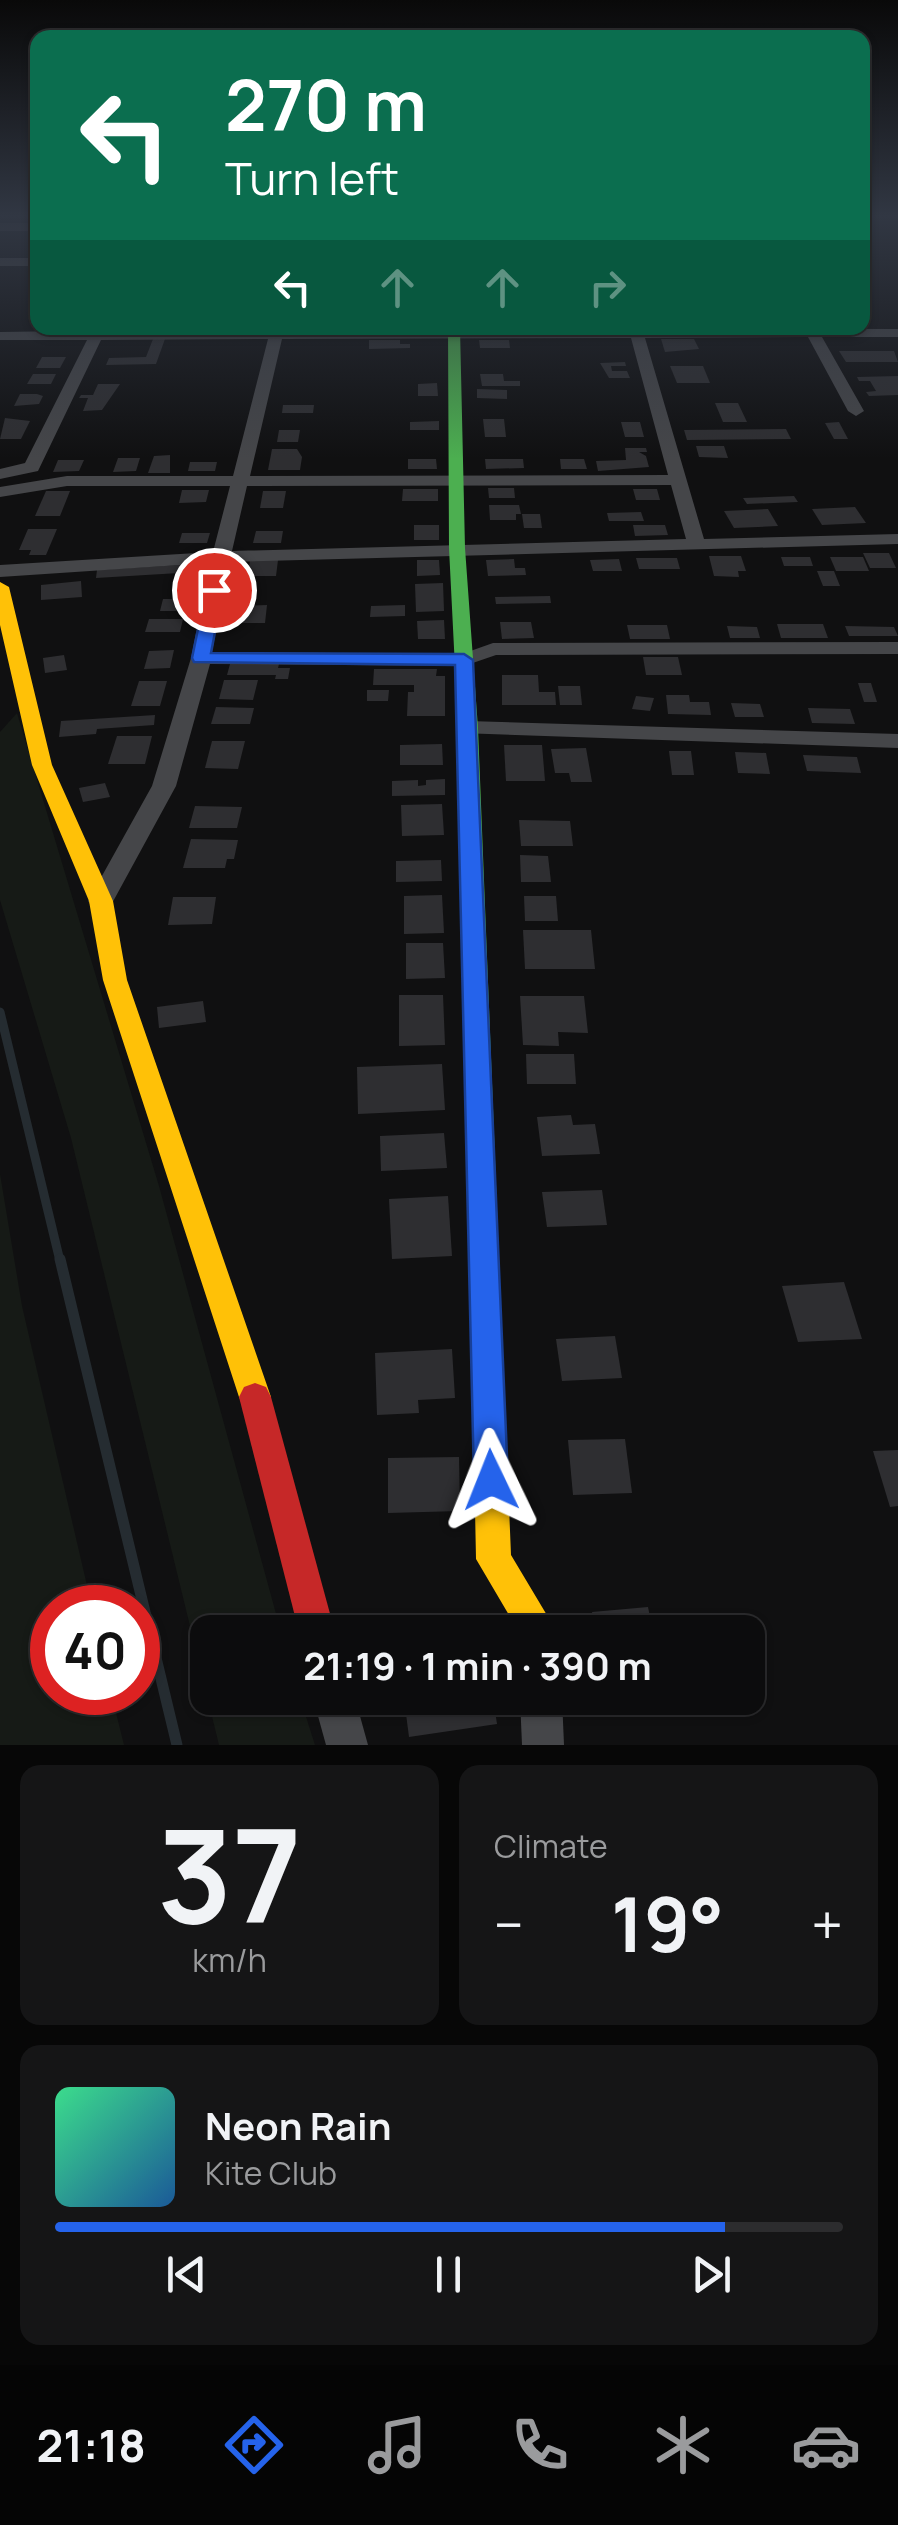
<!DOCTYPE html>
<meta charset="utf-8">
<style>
body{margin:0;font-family:Manrope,sans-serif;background:#151516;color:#f1f3f6;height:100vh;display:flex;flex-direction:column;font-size:38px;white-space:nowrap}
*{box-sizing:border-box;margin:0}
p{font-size:32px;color:#9a9b9d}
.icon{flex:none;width:55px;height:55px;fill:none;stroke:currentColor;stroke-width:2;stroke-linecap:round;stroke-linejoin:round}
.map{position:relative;height:1745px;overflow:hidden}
.details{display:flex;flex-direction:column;gap:20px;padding:20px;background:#070707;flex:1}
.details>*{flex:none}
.hud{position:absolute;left:30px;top:30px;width:840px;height:305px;border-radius:20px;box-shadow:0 2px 8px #0004,0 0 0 2px #2c2c2e;background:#0b6e4f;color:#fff;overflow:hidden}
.speed{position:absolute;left:30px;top:1585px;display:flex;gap:20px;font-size:50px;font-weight:700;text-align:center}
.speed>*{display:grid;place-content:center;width:130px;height:130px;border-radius:50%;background:#0c0c0d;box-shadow:0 2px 8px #0004,0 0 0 2px #2c2c2e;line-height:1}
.speed .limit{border:15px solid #d22;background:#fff;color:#111}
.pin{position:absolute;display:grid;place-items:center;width:85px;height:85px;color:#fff;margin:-42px;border:5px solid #fff;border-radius:50%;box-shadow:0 2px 10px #0007}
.me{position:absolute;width:110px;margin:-55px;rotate:358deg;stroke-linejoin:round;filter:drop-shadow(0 0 8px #0008)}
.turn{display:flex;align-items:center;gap:35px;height:210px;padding:0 30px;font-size:45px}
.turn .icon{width:130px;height:130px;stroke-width:2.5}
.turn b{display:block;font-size:70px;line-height:85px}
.lanes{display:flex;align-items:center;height:95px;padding:0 30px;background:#0003;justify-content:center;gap:50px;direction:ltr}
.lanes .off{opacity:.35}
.big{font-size:75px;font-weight:700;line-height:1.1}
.details .widget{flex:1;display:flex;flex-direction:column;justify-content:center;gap:15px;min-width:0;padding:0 35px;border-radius:20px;background:#151516}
.details .dial{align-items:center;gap:0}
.dial b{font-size:130px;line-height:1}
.song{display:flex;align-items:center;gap:30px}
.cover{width:120px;height:120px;border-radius:15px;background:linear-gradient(135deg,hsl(150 70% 55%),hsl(210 70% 35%))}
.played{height:10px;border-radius:5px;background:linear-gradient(90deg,#2563eb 85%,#2c2c2e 85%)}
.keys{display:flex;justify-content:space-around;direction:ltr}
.heat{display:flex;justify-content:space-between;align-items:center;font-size:55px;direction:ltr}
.details .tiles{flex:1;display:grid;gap:20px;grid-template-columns:1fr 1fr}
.widget:last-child{grid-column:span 2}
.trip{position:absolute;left:190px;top:1615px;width:575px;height:100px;border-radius:20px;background:#0c0c0d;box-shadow:0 2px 8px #0004,0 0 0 2px #2c2c2e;font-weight:700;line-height:100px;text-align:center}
.menu{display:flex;height:160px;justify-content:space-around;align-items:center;background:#050505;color:#9a9b9d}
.menu .icon{width:70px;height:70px}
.menu .active{color:#2563eb}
.menu b{font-size:45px;color:#f1f3f6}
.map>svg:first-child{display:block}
</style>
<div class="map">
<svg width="898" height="1745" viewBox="0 0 898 1745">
<rect width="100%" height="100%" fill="#101011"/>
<g fill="#161a16">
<polygon points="17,713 159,1186 281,1632 208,1632 208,1698 300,1698 315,1745 219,1745 71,1138 0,900 0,732"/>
<polygon points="0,1174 22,1306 92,1607 52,1608 52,1692 111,1693 124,1745 0,1745"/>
</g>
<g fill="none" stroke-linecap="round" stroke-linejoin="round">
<polyline stroke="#252c31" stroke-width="9" points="0,1012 60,1261"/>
<polyline stroke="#252c31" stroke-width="11" points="60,1259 177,1745"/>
</g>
<g fill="#2e2e31">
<polygon points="153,339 165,339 156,364 106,365 109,358 146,357"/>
<polygon points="661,339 694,339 699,349 665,352"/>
<polygon points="369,340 400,340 400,344 410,344 410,348 369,349"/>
<polygon points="479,340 509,340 510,348 480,348"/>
<polygon points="839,351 894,351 898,362 846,362"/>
<polygon points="42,357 66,357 60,368 36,368"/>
<polygon points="625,362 626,366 611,366 612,371 627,371 630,378 609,378 600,363"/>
<polygon points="670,366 703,366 710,383 677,383"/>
<polygon points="33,374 56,374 51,384 27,384"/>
<polygon points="480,374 503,374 504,381 520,381 520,386 482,386"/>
<polygon points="898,376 898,395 869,396 866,392 876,391 870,381 859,381 857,377"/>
<polygon points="437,383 438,396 418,396 418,384"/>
<polygon points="98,384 120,384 102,410 83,411 88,398 79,398 81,395 93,395"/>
<polygon points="477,389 507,390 507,399 477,398"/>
<polygon points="20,394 37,394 43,396 39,404 14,406"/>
<polygon points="715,403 738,403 747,422 723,422"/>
<polygon points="283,405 314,405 313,413 282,413"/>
<polygon points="5,418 30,421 21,439 0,439"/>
<polygon points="483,419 504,419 506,437 485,437"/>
<polygon points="439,421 439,430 410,430 410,422"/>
<polygon points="621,422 640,422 644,437 625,437"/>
<polygon points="839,422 848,439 834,439 825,423"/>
<polygon points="786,429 791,439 687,440 684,430"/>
<polygon points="279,430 300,430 298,442 277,442"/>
<polygon points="696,446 724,446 728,458 699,457"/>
<polygon points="625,448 646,448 647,452 639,452 646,456 649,467 598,471 596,461 626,460"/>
<polygon points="272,449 297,449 302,457 300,470 268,470"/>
<polygon points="170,455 170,473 148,473 154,456"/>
<polygon points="118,458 140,458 136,471 113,472"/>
<polygon points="408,459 436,459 437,469 408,469"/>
<polygon points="485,459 523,459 524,468 486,469"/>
<polygon points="560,459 584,459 587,469 561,469"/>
<polygon points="58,460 84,460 79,471 53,472"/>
<polygon points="190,462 217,462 215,471 188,471"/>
<polygon points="488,488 514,488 515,498 489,498"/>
<polygon points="403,489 438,489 438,501 402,501"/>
<polygon points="633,489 657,489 660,500 636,500"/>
<polygon points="182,490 209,490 206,502 179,503"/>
<polygon points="46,491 70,491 60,516 35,516"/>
<polygon points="263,491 286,491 283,508 260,508"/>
<polygon points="794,496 798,502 747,504 743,498"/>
<polygon points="489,505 519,505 521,514 516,514 516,520 490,520"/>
<polygon points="855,507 866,523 822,525 812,509"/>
<polygon points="768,509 778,526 734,528 724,511"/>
<polygon points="641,512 644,521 609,521 607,513"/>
<polygon points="522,514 540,514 542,528 524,528"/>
<rect x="414" y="525" width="25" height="15"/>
<polygon points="633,525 665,525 668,535 635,536"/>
<polygon points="28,529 57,529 46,555 29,555 31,550 19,550"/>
<polygon points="256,531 283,531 281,543 253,543"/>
<polygon points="182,533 210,533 207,543 179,543"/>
<polygon points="863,553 889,553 896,568 870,568"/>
<polygon points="709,556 741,556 746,571 738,571 739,577 714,576"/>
<polygon points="781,557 810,557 813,566 784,566"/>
<polygon points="830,557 863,557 869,571 836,571"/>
<polygon points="636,558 677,558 680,569 639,569"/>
<polygon points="514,559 515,568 525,568 526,575 488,576 486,560"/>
<polygon points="619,559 622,571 593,571 590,560"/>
<polygon points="250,560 278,560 276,576 248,576"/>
<polygon points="417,560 439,560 440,575 417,576"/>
<polygon points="196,564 197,580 180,581 179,573 96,578 97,570"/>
<polygon points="817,571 834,571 840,586 823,586"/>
<polygon points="81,581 82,597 41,600 41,585"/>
<polygon points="443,583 444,611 416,612 415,584"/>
<polygon points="550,596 551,603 496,604 495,597"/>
<polygon points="163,599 186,599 183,611 160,611"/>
<polygon points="267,605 265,623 237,623 240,606"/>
<polygon points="405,605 405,616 370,617 371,606"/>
<polygon points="149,619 183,619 180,632 145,632"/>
<polygon points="444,620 445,639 418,639 417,621"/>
<polygon points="500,622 531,622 534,638 502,639"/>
<polygon points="777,624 823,624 828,638 781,638"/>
<polygon points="627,625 667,625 670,639 630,639"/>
<polygon points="727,626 757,627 760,638 730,638"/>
<polygon points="845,626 894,627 898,636 849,636"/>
<polygon points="174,650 170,668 144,669 149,651"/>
<polygon points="64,655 67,670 45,673 43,658"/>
<polygon points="643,657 678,657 682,675 646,675"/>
<polygon points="230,664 279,664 278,668 290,668 288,679 275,679 276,675 227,675"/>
<polygon points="374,669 437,669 436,676 445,676 445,716 407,716 408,692 414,692 414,685 373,685"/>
<polygon points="502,675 538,675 539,692 555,692 556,705 502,705"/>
<polygon points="224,680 258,680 253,700 219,699"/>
<polygon points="139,681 167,681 160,706 131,706"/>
<polygon points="858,683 871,683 877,702 864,702"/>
<polygon points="558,686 580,686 582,705 560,705"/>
<polygon points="367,690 389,690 388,701 367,701"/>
<polygon points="666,695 689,695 690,702 709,702 711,715 668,714"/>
<polygon points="636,696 654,698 650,711 632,709"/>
<polygon points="731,703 760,704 764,717 735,717"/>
<polygon points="216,707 254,708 250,724 211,724"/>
<polygon points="808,708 850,709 855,724 812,723"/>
<polygon points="155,715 154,725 97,729 96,734 59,737 61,721"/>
<polygon points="117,736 152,736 145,764 108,764"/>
<polygon points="212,741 245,741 238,769 205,768"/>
<polygon points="442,744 443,765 400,765 400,745"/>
<polygon points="504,745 542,745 545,781 506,781"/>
<polygon points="586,748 592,782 571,782 569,773 555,773 551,749"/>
<polygon points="669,751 691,751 694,775 672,775"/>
<polygon points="735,752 766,753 770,774 738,773"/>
<polygon points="803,755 857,757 861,773 807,771"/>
<polygon points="445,779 445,795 392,796 392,781 418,780 418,786 426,785 426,780"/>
<polygon points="105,783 110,797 83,802 79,788"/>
<polygon points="442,804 444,835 402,836 401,805"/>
<polygon points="195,806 242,807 237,828 189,828"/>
<polygon points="519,820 570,821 573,846 521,846"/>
<polygon points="191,839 238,840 234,859 227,859 225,868 183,868"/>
<polygon points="520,855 548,856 551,882 521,882"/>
<polygon points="441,860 442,881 396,882 396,861"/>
<polygon points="442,895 444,933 404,934 404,896"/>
<polygon points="524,896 556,896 558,921 525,921"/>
<polygon points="173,897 216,897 212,924 168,925"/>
<polygon points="523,930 591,930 595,969 525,969"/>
<polygon points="406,943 443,943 445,978 406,979"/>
<polygon points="399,995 443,995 445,1045 399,1046"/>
<polygon points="520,996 584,996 588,1033 558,1032 559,1046 523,1045"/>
<polygon points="203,1001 206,1022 159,1028 157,1007"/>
<polygon points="526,1054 574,1054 576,1084 527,1084"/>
<polygon points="442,1064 445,1110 358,1114 357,1067"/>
<polygon points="571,1115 573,1125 595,1124 600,1154 542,1156 537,1117"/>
<polygon points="444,1133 447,1168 381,1171 380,1136"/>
<polygon points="602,1190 607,1225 547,1227 542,1192"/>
<polygon points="448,1196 452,1256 392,1259 389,1199"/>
<polygon points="844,1282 862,1339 798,1342 782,1286"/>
<polygon points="615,1336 622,1378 562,1381 556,1339"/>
<polygon points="452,1349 455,1398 418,1400 419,1413 377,1415 375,1353"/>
<polygon points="625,1439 632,1493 573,1495 568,1440"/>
<polygon points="898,1450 898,1506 890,1507 873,1451"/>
<polygon points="459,1457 460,1511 388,1513 388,1458"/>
<polygon points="648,1607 653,1632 596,1632 592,1612"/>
<polygon points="493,1614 496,1632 450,1632 449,1621"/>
<polygon points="404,1698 493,1698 497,1724 409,1737"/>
</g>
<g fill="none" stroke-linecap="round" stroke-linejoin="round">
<g fill="#454649" fill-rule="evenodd">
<rect x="0" y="223" width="38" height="8"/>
<rect x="0" y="258" width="38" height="8"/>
<path d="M271,328l627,1v8h-76l42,74 -8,5 -8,-5 -40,-74 -163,1 59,201 194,-5v10l-669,18 -17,90 250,2 31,-11 405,-1v12l-402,1 -32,11 -254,-2 -34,122 -66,121h-18l-4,-6 64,-115 39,-128 19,-95 -210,14v-12l213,-13 17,-66h-163l-67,11v-10l67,-11h166l35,-137 -167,1 -63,131 -38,8v-10l25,-6 62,-123h-87v-8zM631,338l37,137 -418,1 32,-137zM671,485l15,54 -454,12 15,-65z"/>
<polygon points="468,721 898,734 898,748 460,733 457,728 460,723"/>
<polygon points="313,1698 355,1698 368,1745 326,1745"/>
<polygon points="520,1698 562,1698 564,1745 522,1745"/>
</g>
<polygon fill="#4caf50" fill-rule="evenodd" points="448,328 460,328 465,548 478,728 501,1311 497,1320 486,1324 475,1320 471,1311 458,728 449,548"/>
<g fill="#ffc107" fill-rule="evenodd">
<polygon points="0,582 9,587 52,765 113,901 127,980 271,1397 266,1407 255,1411 244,1407 239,1397 103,980 89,901 32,765 0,625"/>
<polygon points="486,1298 497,1302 501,1311 511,1555 557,1632 519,1632 476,1559 471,1311 475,1302"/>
</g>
<polygon fill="#c62828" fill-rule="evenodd" points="255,1383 266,1387 271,1397 335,1632 299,1632 239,1397 244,1387"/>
</g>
<linearGradient id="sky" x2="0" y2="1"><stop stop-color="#090909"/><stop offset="0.47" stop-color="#313743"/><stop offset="1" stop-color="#313743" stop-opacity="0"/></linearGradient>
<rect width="898" height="459" fill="url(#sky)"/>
<polygon fill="#2563eb" stroke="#184099" stroke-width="2.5" points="214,585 223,590 211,653 464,654 473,660 508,1480 503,1491 491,1495 479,1491 474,1480 455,665 194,662 192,658 206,590"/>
</svg>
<div class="speed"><div class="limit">40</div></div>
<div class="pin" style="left:214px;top:590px;background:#d93025"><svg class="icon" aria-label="arrive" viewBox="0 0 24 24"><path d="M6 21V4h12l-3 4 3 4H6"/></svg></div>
<svg class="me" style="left:491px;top:1480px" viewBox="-20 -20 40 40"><path d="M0-17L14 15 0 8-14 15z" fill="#2563eb" stroke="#fff" stroke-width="4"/></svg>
<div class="trip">21:19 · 1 min · 390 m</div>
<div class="hud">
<div class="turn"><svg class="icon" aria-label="left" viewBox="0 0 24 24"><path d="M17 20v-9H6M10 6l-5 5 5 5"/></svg><div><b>270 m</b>Turn left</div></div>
<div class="lanes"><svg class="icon" aria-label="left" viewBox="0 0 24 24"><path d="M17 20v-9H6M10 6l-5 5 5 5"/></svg><svg class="icon off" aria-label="ahead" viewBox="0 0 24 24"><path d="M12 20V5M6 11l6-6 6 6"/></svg><svg class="icon off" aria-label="ahead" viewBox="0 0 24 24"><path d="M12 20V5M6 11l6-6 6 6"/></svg><svg class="icon off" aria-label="right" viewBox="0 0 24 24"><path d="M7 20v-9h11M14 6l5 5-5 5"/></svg></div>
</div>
</div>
<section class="details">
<div class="tiles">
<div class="widget dial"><b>37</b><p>km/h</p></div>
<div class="widget"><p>Climate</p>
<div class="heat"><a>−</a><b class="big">19°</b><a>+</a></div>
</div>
<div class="widget">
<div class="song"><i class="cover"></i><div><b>Neon Rain</b><p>Kite Club</p></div></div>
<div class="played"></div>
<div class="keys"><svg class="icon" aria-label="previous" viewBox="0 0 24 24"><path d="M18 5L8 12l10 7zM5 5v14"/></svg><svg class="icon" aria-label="pause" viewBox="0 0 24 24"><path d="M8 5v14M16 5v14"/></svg><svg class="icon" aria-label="next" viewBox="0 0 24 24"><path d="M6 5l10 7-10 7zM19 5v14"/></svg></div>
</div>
</div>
</section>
<nav class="menu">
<b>21:18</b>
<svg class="icon active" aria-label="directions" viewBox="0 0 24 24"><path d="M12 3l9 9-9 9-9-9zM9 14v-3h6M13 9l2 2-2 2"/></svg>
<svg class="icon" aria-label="music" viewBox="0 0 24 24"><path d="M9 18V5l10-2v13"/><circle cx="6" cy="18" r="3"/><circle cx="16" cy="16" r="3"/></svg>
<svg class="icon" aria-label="phone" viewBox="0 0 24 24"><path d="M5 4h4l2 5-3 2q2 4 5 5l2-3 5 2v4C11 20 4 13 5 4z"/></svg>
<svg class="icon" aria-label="climate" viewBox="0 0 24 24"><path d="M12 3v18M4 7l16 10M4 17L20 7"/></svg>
<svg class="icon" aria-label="car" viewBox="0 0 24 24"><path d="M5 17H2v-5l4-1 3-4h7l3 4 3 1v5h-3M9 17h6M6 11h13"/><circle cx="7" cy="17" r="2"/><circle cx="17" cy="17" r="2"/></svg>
</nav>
